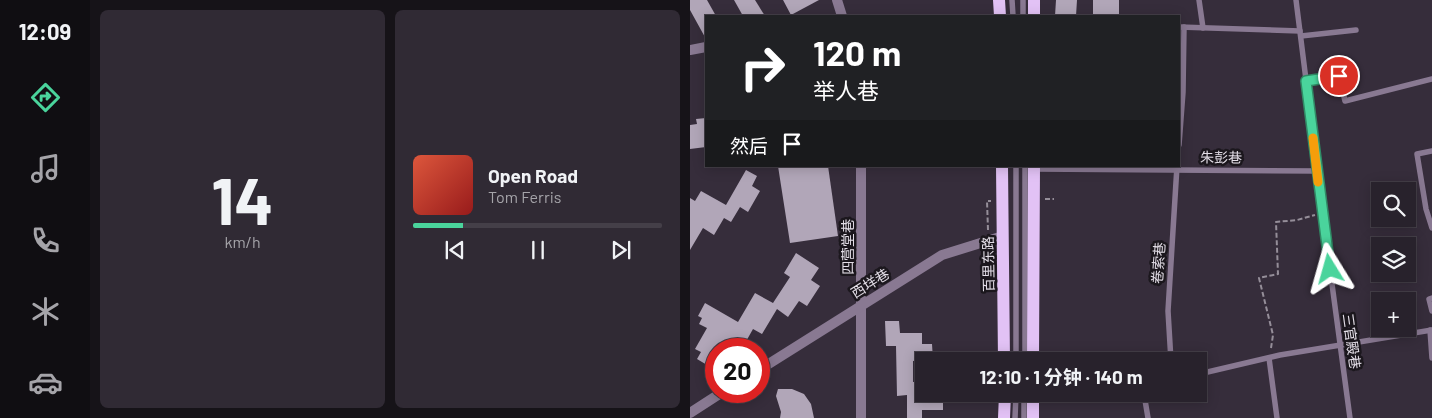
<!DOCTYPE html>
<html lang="zh">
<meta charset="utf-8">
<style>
body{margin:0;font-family:Barlow,"Noto Sans SC",sans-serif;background:#302a34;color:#f1f3f6;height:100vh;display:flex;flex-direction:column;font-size:19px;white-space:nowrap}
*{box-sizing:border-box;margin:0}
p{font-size:16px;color:#a5a4a9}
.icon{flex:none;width:28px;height:28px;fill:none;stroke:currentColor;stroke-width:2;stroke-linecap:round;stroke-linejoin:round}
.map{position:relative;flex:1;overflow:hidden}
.drawer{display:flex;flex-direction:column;gap:10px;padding:10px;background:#161318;width:600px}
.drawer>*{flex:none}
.guide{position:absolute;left:15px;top:15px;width:475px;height:152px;border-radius:0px;box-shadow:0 2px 12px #0003,0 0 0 1px #443f48;background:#202124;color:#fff;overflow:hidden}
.tools{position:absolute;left:681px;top:182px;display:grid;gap:10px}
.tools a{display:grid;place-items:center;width:45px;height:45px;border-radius:0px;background:#28222c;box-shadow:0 2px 12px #0003,0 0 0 1px #443f48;font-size:25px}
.speed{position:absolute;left:15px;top:338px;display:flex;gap:10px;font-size:25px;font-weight:700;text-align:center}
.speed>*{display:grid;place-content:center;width:65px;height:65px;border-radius:50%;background:#28222c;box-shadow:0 2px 12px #0003,0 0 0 1px #443f48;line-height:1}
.speed .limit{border:8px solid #d22;background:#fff;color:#111}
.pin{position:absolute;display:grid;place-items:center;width:42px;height:42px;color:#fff;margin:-21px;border:2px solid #fff;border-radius:50%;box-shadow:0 1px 5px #0007}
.me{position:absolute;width:55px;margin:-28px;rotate:352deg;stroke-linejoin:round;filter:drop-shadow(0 0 4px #0008)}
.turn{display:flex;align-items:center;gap:18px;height:105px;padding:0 25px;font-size:22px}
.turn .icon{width:65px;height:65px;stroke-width:2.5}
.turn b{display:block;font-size:35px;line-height:42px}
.then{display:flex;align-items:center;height:48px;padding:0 25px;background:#0003;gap:10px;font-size:19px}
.drawer .tile{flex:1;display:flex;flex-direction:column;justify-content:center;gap:8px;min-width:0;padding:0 18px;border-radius:8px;background:#302a34}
.drawer .dial{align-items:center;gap:0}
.dial b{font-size:65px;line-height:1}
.song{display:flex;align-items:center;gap:15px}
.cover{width:60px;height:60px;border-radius:8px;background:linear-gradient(135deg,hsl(10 70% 55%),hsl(0 70% 35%))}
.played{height:5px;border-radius:2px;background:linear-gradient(90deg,#4ad49c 20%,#443f48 20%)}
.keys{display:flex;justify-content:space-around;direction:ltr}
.drawer .tiles{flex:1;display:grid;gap:10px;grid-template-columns:repeat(2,1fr)}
.trip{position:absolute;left:225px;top:352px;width:292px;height:50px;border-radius:0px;background:#28222c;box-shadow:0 2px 12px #0003,0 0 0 1px #443f48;font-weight:700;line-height:50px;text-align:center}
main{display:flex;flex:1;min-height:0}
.menu{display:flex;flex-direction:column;width:90px;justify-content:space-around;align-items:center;background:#100e12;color:#a5a4a9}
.menu .icon{width:35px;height:35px}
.menu .on{color:#4ad49c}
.menu b{font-size:22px;color:#f1f3f6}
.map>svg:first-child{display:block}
</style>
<main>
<nav class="menu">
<b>12:09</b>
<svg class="icon on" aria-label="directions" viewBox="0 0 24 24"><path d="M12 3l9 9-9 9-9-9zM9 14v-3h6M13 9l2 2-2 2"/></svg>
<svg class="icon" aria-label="music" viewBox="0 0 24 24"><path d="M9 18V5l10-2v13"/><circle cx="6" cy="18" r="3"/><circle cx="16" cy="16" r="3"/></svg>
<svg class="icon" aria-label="phone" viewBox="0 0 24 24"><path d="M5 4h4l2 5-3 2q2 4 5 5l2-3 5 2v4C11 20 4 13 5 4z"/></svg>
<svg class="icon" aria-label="climate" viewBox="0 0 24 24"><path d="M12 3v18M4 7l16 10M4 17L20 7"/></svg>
<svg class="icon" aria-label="car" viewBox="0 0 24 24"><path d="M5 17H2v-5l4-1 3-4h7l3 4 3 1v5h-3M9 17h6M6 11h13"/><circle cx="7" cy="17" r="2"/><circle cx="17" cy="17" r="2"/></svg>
</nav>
<section class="drawer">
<div class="tiles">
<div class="tile dial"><b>14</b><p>km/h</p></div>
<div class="tile">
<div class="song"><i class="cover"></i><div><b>Open Road</b><p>Tom Ferris</p></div></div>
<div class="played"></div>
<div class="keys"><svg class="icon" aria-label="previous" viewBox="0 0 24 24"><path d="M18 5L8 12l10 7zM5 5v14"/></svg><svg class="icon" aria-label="pause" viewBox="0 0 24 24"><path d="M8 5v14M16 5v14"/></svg><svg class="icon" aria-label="next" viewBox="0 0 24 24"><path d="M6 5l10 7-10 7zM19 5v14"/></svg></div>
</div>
</div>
</section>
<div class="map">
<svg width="742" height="418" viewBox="0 0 742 418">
<rect width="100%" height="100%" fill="#362d3b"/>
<g fill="#b1a6b8">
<polygon points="0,0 17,0 26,16 16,16 16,39 0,10"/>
<polygon points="44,0 65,0 75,16 53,16"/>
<polygon points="93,0 129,0 101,15"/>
<polygon points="366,0 387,0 386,16 365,16"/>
<rect x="403" y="0" width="26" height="16"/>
<polygon points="16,118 16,147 0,149 0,125 7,124 6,119"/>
<polygon points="88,166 138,166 148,236 100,243"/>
<polygon points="56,170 67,176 62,186 70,191 58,212 50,207 41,222 34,218 24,235 13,228 0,250 0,198 5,201 11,191 36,205"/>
<polygon points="106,253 129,268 121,280 130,286 117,306 109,301 98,317 87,309 72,334 63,329 54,345 47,341 42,349 26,349 17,365 7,359 11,352 5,349 17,328 9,324 12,318 8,316 15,303 48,322 65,293 83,303 100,277 94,273"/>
<polygon points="195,321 209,321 210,333 232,333 232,344 242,344 243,360 223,361 223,382 234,381 234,394 253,394 253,410 232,410 232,418 217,418 217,395 207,396 206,346 196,346"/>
<polygon points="88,389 102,389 114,394 121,404 124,418 90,418 91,412 86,396"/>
</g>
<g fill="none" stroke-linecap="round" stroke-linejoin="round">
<g stroke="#958e99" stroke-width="2" stroke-dasharray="5 2.5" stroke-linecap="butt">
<polyline points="355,199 364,199"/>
<polyline points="298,230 297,201 301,201"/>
<polyline points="299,252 299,285"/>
<polyline points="581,348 583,335 569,278 588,274 586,222 607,220 625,215"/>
</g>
<g stroke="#897992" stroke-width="5.5">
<polyline points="322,0 323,16"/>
<polyline points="333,0 333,16"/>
<polyline points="509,0 513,28"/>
<polyline points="606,0 635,232 660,418"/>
<polyline points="489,27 610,31"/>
<polyline points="611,36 666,30"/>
<polyline points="616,81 649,76 655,101 742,79"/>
<polyline points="489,145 493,92 494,27"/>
<polyline points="742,151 727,154 736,209 742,228"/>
<polyline points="326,166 326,361"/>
<polyline points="344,169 627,171"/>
<polyline points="742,298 739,299 742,311"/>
<polyline points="740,330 742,358"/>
<polyline points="579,358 587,418"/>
<polyline points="335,361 335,166"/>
<polyline points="481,361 478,311 487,166"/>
<polyline points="509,374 590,355 742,330"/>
<polyline points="454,394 458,418"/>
<polyline points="325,418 326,394"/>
<polyline points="334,418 334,394"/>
</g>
<g stroke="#897992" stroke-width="10">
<polyline points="147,0 152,16"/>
<polyline points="0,50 16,47"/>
<polyline points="171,166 171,418"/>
<polyline points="69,370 252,255 313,236"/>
<polyline points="0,413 34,391"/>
</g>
<g stroke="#e2c2f5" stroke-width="12">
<polyline points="309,0 310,16"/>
<polyline points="344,0 344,16"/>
<polyline points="312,166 314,361"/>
<polyline points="343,361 344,166"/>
<polyline points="314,418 315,394"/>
<polyline points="343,418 343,394"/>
</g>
</g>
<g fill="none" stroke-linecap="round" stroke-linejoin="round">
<g stroke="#308a65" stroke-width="12">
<polyline id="route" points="640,269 616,81 649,76"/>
</g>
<use href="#route" stroke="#4ad49c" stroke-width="9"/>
<polyline stroke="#f59e0b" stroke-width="9" points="623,138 628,182"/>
</g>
<g text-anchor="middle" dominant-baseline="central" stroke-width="5" stroke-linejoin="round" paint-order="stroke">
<g font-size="14" fill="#e3dee7" stroke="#1b171d">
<text transform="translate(531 157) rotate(1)">朱彭巷</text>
<text transform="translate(157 247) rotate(-90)">四营堂巷</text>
<text transform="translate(468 263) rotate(-86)">卷索巷</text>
<text transform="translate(298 264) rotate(-91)">百里东路</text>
<text transform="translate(180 283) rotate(-32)">西垟巷</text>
<text transform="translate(662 341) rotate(82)">三官殿巷</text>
</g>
</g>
</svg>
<div class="tools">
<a><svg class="icon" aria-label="search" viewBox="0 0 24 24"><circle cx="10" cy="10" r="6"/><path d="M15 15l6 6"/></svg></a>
<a><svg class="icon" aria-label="layers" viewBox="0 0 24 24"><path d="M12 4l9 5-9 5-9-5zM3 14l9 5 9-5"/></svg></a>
<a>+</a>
</div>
<div class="speed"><div class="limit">20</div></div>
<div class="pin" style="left:649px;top:76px;background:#d93025"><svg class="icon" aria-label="arrive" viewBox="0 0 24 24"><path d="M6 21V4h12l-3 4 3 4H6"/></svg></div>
<svg class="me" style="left:640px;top:269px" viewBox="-20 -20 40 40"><path d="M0-17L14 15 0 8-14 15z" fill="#4ad49c" stroke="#fff" stroke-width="4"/></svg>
<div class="trip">12:10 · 1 分钟 · 140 m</div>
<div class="guide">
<div class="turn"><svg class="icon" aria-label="right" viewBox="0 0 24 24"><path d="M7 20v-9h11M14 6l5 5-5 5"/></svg><div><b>120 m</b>举人巷</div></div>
<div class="then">然后<svg class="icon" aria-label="arrive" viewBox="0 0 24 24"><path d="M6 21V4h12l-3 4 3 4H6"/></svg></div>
</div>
</div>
</main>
